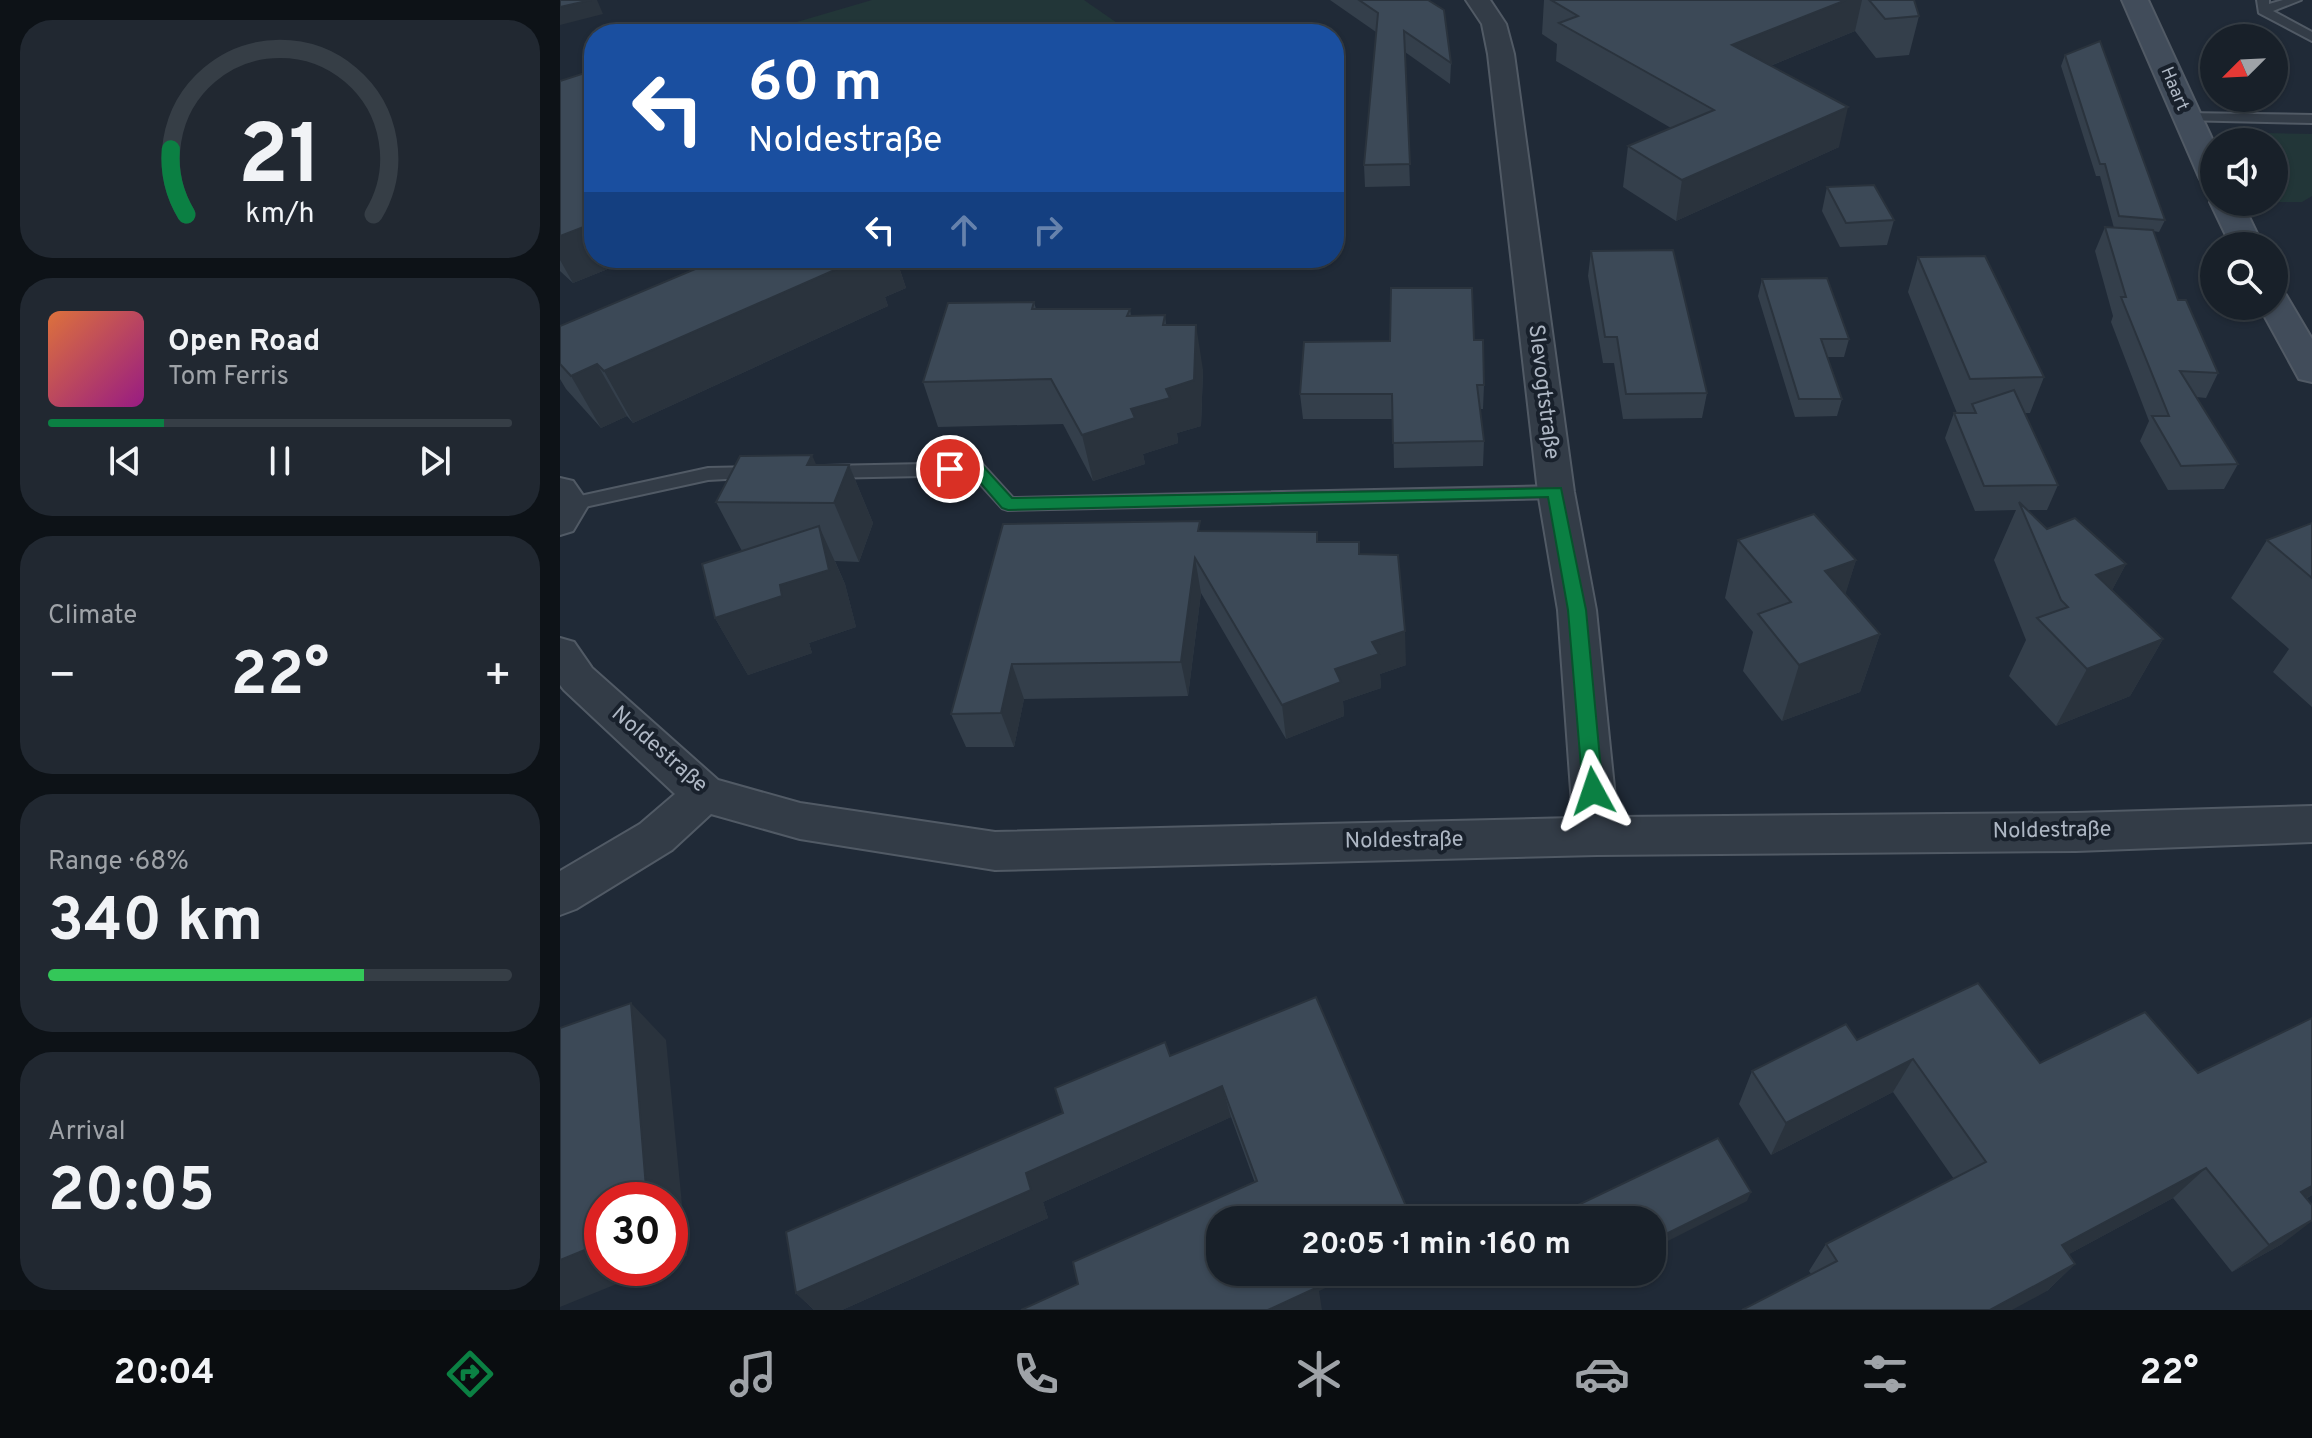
<!DOCTYPE html>
<meta charset="utf-8">
<style>
body{margin:0;font-family:Overpass,sans-serif;background:#212831;color:#f1f3f6;height:100vh;display:flex;flex-direction:column;font-size:30px;white-space:nowrap}
*{box-sizing:border-box;margin:0}
p{font-size:26px;color:#9fa3a8}
.icon{flex:none;width:44px;height:44px;fill:none;stroke:currentColor;stroke-width:2;stroke-linecap:round;stroke-linejoin:round}
.map{position:relative;flex:1;overflow:hidden}
.panel{display:flex;flex-direction:column;gap:20px;padding:20px;background:#0d1217;width:560px}
.panel>*{flex:none}
.banner{position:absolute;left:24px;top:24px;width:760px;height:244px;border-radius:32px;box-shadow:0 2px 6px #0004,0 0 0 2px #363e46;background:#1a4fa0;color:#fff;overflow:hidden}
.needle{width:52px;rotate:246deg}
.fabs{position:absolute;left:1640px;top:24px;display:grid;gap:16px}
.fabs a{display:grid;place-items:center;width:88px;height:88px;border-radius:50%;background:#182029;box-shadow:0 2px 6px #0004,0 0 0 2px #363e46;font-size:40px}
.speed{position:absolute;left:24px;top:1182px;display:flex;gap:16px;font-size:40px;font-weight:700;text-align:center}
.speed>*{display:grid;place-content:center;width:104px;height:104px;border-radius:50%;background:#182029;box-shadow:0 2px 6px #0004,0 0 0 2px #363e46;line-height:1}
.speed .limit{border:12px solid #d22;background:#fff;color:#111}
.pin{position:absolute;display:grid;place-items:center;width:68px;height:68px;color:#fff;margin:-34px;border:4px solid #fff;border-radius:50%;box-shadow:0 2px 8px #0007}
.me{position:absolute;width:88px;margin:-44px;rotate:355deg;stroke-linejoin:round;filter:drop-shadow(0 0 6px #0008)}
.turn{display:flex;align-items:center;gap:28px;height:168px;padding:0 32px;font-size:36px}
.turn .icon{width:104px;height:104px;stroke-width:2.5}
.turn b{display:block;font-size:56px;line-height:68px}
.lanes{display:flex;align-items:center;height:76px;padding:0 32px;background:#0003;justify-content:center;gap:40px;direction:ltr}
.lanes .off{opacity:.35}
.big{font-size:60px;font-weight:700;line-height:1.1}
.panel .widget{flex:1;display:flex;flex-direction:column;justify-content:center;gap:12px;min-width:0;padding:0 28px;border-radius:32px;background:#212831}
.panel .dial{align-items:center;gap:0}
.dial svg{height:208px;overflow:visible;fill:none;stroke:#363e46;stroke-width:7;stroke-linecap:round;text-anchor:middle}
.dial text{fill:#f1f3f6;stroke:none}
.song{display:flex;align-items:center;gap:24px}
.cover{width:96px;height:96px;border-radius:12px;background:linear-gradient(135deg,hsl(20 70% 55%),hsl(310 70% 35%))}
.played{height:8px;border-radius:4px;background:linear-gradient(90deg,#0b8043 25%,#363e46 25%)}
.keys{display:flex;justify-content:space-around;direction:ltr}
.heat{display:flex;justify-content:space-between;align-items:center;font-size:44px;direction:ltr}
.charge{height:12px;border-radius:6px;background:linear-gradient(90deg,#34c759 68%,#363e46 0)}
.trip{position:absolute;left:646px;top:1206px;width:460px;height:80px;border-radius:32px;background:#182029;box-shadow:0 2px 6px #0004,0 0 0 2px #363e46;font-weight:700;line-height:80px;text-align:center}
.tab-bar{display:flex;height:128px;justify-content:space-around;align-items:center;background:#0a0d10;color:#9fa3a8}
.tab-bar .icon{width:56px;height:56px}
.tab-bar .active{color:#0b8043}
.tab-bar b{font-size:36px;color:#f1f3f6}
main{display:flex;flex:1;min-height:0}
.map>svg:first-child{display:block}
</style>
<main>
<section class="panel">
<div class="widget dial"><svg viewBox="0 0 100 80">
<path d="M14 69A42 42 0 1 1 86 69"/>
<path d="M14 69A42 42 0 0 1 8 44" stroke="#0b8043"/>
<text x="50" y="56" font-size="32" font-weight="700">21</text>
<text x="50" y="72" font-size="11">km/h</text>
</svg></div>
<div class="widget">
<div class="song"><i class="cover"></i><div><b>Open Road</b><p>Tom Ferris</p></div></div>
<div class="played"></div>
<div class="keys"><svg class="icon" aria-label="previous" viewBox="0 0 24 24"><path d="M18 5L8 12l10 7zM5 5v14"/></svg><svg class="icon" aria-label="pause" viewBox="0 0 24 24"><path d="M8 5v14M16 5v14"/></svg><svg class="icon" aria-label="next" viewBox="0 0 24 24"><path d="M6 5l10 7-10 7zM19 5v14"/></svg></div>
</div>
<div class="widget"><p>Climate</p>
<div class="heat"><a>−</a><b class="big">22°</b><a>+</a></div>
</div>
<div class="widget"><p>Range · 68%</p><b class="big">340 km</b><div class="charge"></div></div>
<div class="widget"><p>Arrival</p><b class="big">20:05</b></div>
</section>
<div class="map">
<svg width="1752" height="1310" viewBox="0 0 1752 1310">
<rect width="100%" height="100%" fill="#202a37"/>
<g fill="#223638">
<polygon points="312,0 524,0 573,34 217,34 213,29"/>
<polygon points="1703,133 1752,134 1752,196 1742,202 1719,202 1714,193 1714,142 1690,142 1691,138"/>
</g>
<g fill="none" stroke-linecap="round" stroke-linejoin="round">
<g stroke="#515a65" stroke-width="4">
<g id="lane">
<polygon points="1697,0 1709,0 1709,4 1723,0 1741,0 1713,11 1752,32 1752,41 1699,13"/>
<polygon points="1625,113 1752,115 1752,123 1620,120 1620,114"/>
<polygon points="417,463 423,465 453,498 996,486 1005,492 996,498 448,510 442,508 412,475 264,478 255,472 264,466"/>
<polygon points="196,467 202,469 205,473 202,477 148,480 11,510 2,504 11,498 148,468"/>
</g>
</g>
<g stroke="#515a65" stroke-width="4">
<g id="street">
<polygon points="906,0 930,0 946,24 954,54 1014,492 1036,610 1057,817 1516,813 1752,806 1752,842 1516,851 1037,855 435,870 240,839 151,814 112,850 16,909 0,915 0,871 80,824 115,794 4,690 0,685 0,638 14,642 32,668 158,780 240,803 435,832 1013,818 998,610 978,492 928,54 922,24"/>
<polygon points="0,478 13,481 29,504 13,531 0,535"/>
</g>
</g>
<g stroke="#515a65" stroke-width="4">
<g id="secondary">
<polygon points="1562,0 1588,0 1654,143 1654,186 1643,184 1639,177"/>
<polygon points="1654,196 1654,202 1682,202 1703,246 1671,246 1650,202"/>
<polygon points="1714,292 1726,295 1752,339 1752,382 1739,379 1699,306 1714,306"/>
</g>
</g>
<use href="#lane" fill="#333c47" fill-rule="evenodd"/>
<use href="#street" fill="#333c47" fill-rule="evenodd"/>
<use href="#secondary" fill="#414c5a" fill-rule="evenodd"/>
</g>
<g fill="#343f4b">
<polygon points="770,0 868,0 891,63 890,84 845,52 850,186 805,187 804,165 816,32"/>
<polygon points="984,0 1354,0 1359,16 1349,55 1316,58 1295,31 1210,66 1279,147 1116,221 1063,187 1068,146 1111,128 996,61 997,44 982,34"/>
<polygon points="1505,55 1605,220 1599,232 1593,231 1618,300 1658,373 1646,398 1636,397 1678,464 1664,489 1608,490 1580,441 1589,421 1551,322 1553,316 1535,251 1545,227 1554,228 1540,176 1536,176 1501,66"/>
<polygon points="0,81 34,258 75,258 13,283 0,271"/>
<polygon points="1267,187 1334,220 1327,245 1280,247 1262,211"/>
<polygon points="1031,251 1147,393 1142,418 1063,419 1054,363 1043,363 1028,276"/>
<polygon points="1358,257 1484,377 1470,413 1464,413 1498,485 1487,510 1468,510 1487,529 1566,564 1552,590 1603,639 1570,696 1496,726 1449,676 1466,640 1434,560 1456,510 1415,511 1385,438 1394,413 1397,413 1348,292"/>
<polygon points="124,258 336,258 346,288 325,297 328,306 73,423 67,416 41,428 6,389 0,379 0,326 130,271"/>
<polygon points="1202,279 1289,339 1284,357 1267,357 1282,399 1277,416 1235,417 1198,296"/>
<polygon points="474,302 476,309 570,309 571,316 605,315 606,325 643,370 641,426 617,433 618,443 583,454 585,464 533,481 503,424 378,427 363,382"/>
<polygon points="914,340 924,385 923,409 920,409 924,441 923,466 834,468 833,419 743,419 740,394"/>
<polygon points="256,465 289,465 313,523 299,562 275,561 285,584 296,627 249,643 252,653 188,675 155,618 182,551 156,502"/>
<polygon points="1752,523 1752,707 1713,672 1729,649 1671,598 1707,540"/>
<polygon points="443,524 642,531 758,542 799,554 846,665 820,674 821,688 783,701 784,716 726,739 641,593 628,696 464,699 454,747 406,747 391,714"/>
<polygon points="1178,540 1296,560 1285,594 1320,634 1300,692 1222,721 1183,671 1193,632 1165,598"/>
<polygon points="756,997 759,1291 518,1284 695,1183 671,1117 483,1202 488,1218 282,1310 254,1310 236,1293 503,1113 610,1056"/>
<polygon points="1752,1018 1752,1195 1746,1199 1722,1244 1672,1272 1613,1198 1509,1254 1515,1264 1487,1291 1251,1274 1249,1271 1266,1244 1394,1179 1333,1092 1211,1155 1179,1104 1192,1071 1297,1040 1480,1063 1638,1073"/>
<polygon points="1018,1272 1045,1272 1023,1283"/>
</g>
<g fill="#2a333d">
<polygon points="31,0 37,0 43,14 0,25 0,7"/>
<polygon points="1286,0 1302,0 1295,31 1166,84 1172,45"/>
<polygon points="1288,107 1279,147 1116,221 1122,180"/>
<polygon points="34,223 34,258 75,258 13,283 0,260 0,236"/>
<polygon points="302,258 336,258 346,288 325,297 328,306 73,423 44,371"/>
<polygon points="636,325 643,370 641,426 617,433 618,443 583,454 585,464 533,481 522,435 606,389"/>
<polygon points="37,364 67,416 41,428 11,376"/>
<polygon points="252,455 273,503 247,465"/>
<polygon points="289,465 313,523 299,562 274,503"/>
<polygon points="259,526 285,584 296,627 249,643 252,653 188,675 155,618 220,585"/>
<polygon points="635,558 641,593 628,696 621,662"/>
<polygon points="1296,560 1278,618 1265,571"/>
<polygon points="1566,564 1535,622 1536,575"/>
<polygon points="845,631 846,665 820,674 821,688 783,701 784,716 726,739 722,705 775,669 812,642"/>
<polygon points="1320,634 1300,692 1222,721 1239,665"/>
<polygon points="1603,639 1570,696 1496,726 1527,669"/>
<polygon points="452,664 464,699 454,747 441,713"/>
<polygon points="71,1003 106,1040 127,1256 110,1262 110,1200 87,1200"/>
<polygon points="1353,1059 1333,1092 1211,1155 1226,1123"/>
<polygon points="662,1086 671,1117 483,1202 488,1218 282,1310 254,1310 236,1293 466,1173"/>
<polygon points="1646,1168 1613,1198 1474,1273 1502,1245"/>
<polygon points="1752,1186 1752,1195 1703,1221 1741,1192"/>
<polygon points="1191,1192 1187,1201 1092,1249 1092,1241"/>
<polygon points="1752,1220 1752,1221 1722,1244 1672,1272 1709,1245"/>
<polygon points="42,1243 42,1268 96,1268 0,1307 0,1260"/>
<polygon points="1515,1264 1487,1291 1452,1310 1430,1310"/>
<polygon points="751,1272 800,1272 759,1291 762,1310 708,1310"/>
<polygon points="1031,1272 1045,1272 1023,1283 1025,1275"/>
</g>
<g fill="#3c4957" stroke="#2a333d" stroke-width="2">
<polygon points="0,0 31,0 0,7"/>
<polygon points="799,0 868,0 884,10 891,63 844,31 850,164 804,165 818,13"/>
<polygon points="991,0 1286,0 1172,45 1288,107 1122,180 1068,146 1154,110 999,23 1018,16"/>
<polygon points="1309,0 1354,0 1359,16 1325,19"/>
<polygon points="1540,41 1605,220 1559,216 1545,164 1540,164 1505,55"/>
<polygon points="34,70 34,223 0,236 0,81"/>
<polygon points="1314,185 1334,220 1286,223 1267,187"/>
<polygon points="1545,227 1593,230 1618,300 1626,300 1658,373 1620,371 1678,464 1621,466 1592,416 1609,416 1561,297 1566,297"/>
<polygon points="1113,250 1147,393 1066,394 1057,337 1045,337 1031,251"/>
<polygon points="1425,256 1484,377 1410,379 1358,257"/>
<polygon points="147,258 302,258 44,371 37,364 11,376 0,364 0,326 152,262"/>
<polygon points="1267,278 1289,339 1261,339 1282,399 1239,399 1202,279"/>
<polygon points="831,288 912,288 914,340 923,340 924,385 917,385 924,441 833,443 832,394 740,394 744,342 830,341"/>
<polygon points="474,302 472,309 570,309 567,316 605,315 603,325 636,325 634,380 606,389 610,398 571,409 575,418 522,435 491,379 363,382 388,303"/>
<polygon points="1454,390 1498,485 1424,486 1394,413 1416,413 1412,404"/>
<polygon points="252,455 247,465 289,465 274,503 156,502 180,456"/>
<polygon points="1459,502 1487,529 1515,518 1566,564 1536,575 1603,639 1527,669 1477,618 1508,607 1501,600"/>
<polygon points="1254,514 1296,560 1265,571 1320,634 1239,665 1198,614 1231,602 1178,540"/>
<polygon points="640,521 638,531 757,532 757,542 799,542 799,554 838,555 845,631 812,642 819,654 775,669 781,682 722,705 635,558 621,662 452,664 441,713 391,714 443,524"/>
<polygon points="1752,523 1752,578 1707,540"/>
<polygon points="259,526 269,570 220,585 222,596 155,618 142,564"/>
<polygon points="1418,983 1480,1063 1585,1012 1638,1073 1752,1018 1752,1186 1741,1192 1752,1205 1752,1220 1709,1245 1646,1168 1502,1245 1515,1264 1430,1310 1182,1310 1277,1261 1266,1244 1426,1162 1353,1059 1226,1123 1192,1071 1286,1024 1297,1040"/>
<polygon points="756,997 852,1220 660,1220 660,1272 752,1272 758,1287 708,1310 461,1310 518,1284 513,1262 697,1181 662,1086 466,1173 471,1190 236,1293 226,1232 503,1113 495,1088 605,1042 610,1056"/>
<polygon points="71,1003 87,1200 42,1200 42,1243 0,1260 0,1028"/>
<polygon points="1158,1138 1191,1192 1092,1241 1092,1220 997,1220 995,1216"/>
</g>
<polygon fill="#0b8043" stroke="#07532c" stroke-width="2" points="417,463 422,465 452,498 1001,488 1026,610 1043,791 1040,796 1026,796 1023,791 1008,610 988,497 448,510 442,508 413,474 390,475 382,469 390,464"/>
<g text-anchor="middle" dominant-baseline="central" stroke-width="8" stroke-linejoin="round" paint-order="stroke">
<g font-size="18" fill="#aeb7c4" stroke="#19212c">
<text transform="translate(1614 89) rotate(67)">Haart</text>
</g>
<g font-size="22" fill="#aeb7c4" stroke="#19212c">
<text transform="translate(983 392) rotate(83)">Slevogtstraße</text>
<text transform="translate(99 750) rotate(41)">Noldestraße</text>
<text transform="translate(1492 831) rotate(-1)">Noldestraße</text>
<text transform="translate(844 841) rotate(-1)">Noldestraße</text>
</g>
</g>
</svg>
<div class="fabs">
<a><svg class="needle" viewBox="-14 -14 28 28"><path d="M0-13l5 13h-10z" fill="#e53935"/><path d="M0 13l5-13h-10z" fill="#9fa3a8"/></svg></a>
<a><svg class="icon" aria-label="sound" viewBox="0 0 24 24"><path d="M4 9h4l5-4v14l-5-4H4zM17 9q2 3 0 6"/></svg></a>
<a><svg class="icon" aria-label="search" viewBox="0 0 24 24"><circle cx="10" cy="10" r="6"/><path d="M15 15l6 6"/></svg></a>
</div>
<div class="speed"><div class="limit">30</div></div>
<div class="pin" style="left:390px;top:469px;background:#d93025"><svg class="icon" aria-label="arrive" viewBox="0 0 24 24"><path d="M6 21V4h12l-3 4 3 4H6"/></svg></div>
<svg class="me" style="left:1033px;top:791px" viewBox="-20 -20 40 40"><path d="M0-17L14 15 0 8-14 15z" fill="#0b8043" stroke="#fff" stroke-width="4"/></svg>
<div class="trip">20:05 · 1 min · 160 m</div>
<div class="banner">
<div class="turn"><svg class="icon" aria-label="left" viewBox="0 0 24 24"><path d="M17 20v-9H6M10 6l-5 5 5 5"/></svg><div><b>60 m</b>Noldestraße</div></div>
<div class="lanes"><svg class="icon" aria-label="left" viewBox="0 0 24 24"><path d="M17 20v-9H6M10 6l-5 5 5 5"/></svg><svg class="icon off" aria-label="ahead" viewBox="0 0 24 24"><path d="M12 20V5M6 11l6-6 6 6"/></svg><svg class="icon off" aria-label="right" viewBox="0 0 24 24"><path d="M7 20v-9h11M14 6l5 5-5 5"/></svg></div>
</div>
</div>
</main>
<nav class="tab-bar">
<b>20:04</b>
<svg class="icon active" aria-label="directions" viewBox="0 0 24 24"><path d="M12 3l9 9-9 9-9-9zM9 14v-3h6M13 9l2 2-2 2"/></svg>
<svg class="icon" aria-label="music" viewBox="0 0 24 24"><path d="M9 18V5l10-2v13"/><circle cx="6" cy="18" r="3"/><circle cx="16" cy="16" r="3"/></svg>
<svg class="icon" aria-label="phone" viewBox="0 0 24 24"><path d="M5 4h4l2 5-3 2q2 4 5 5l2-3 5 2v4C11 20 4 13 5 4z"/></svg>
<svg class="icon" aria-label="climate" viewBox="0 0 24 24"><path d="M12 3v18M4 7l16 10M4 17L20 7"/></svg>
<svg class="icon" aria-label="car" viewBox="0 0 24 24"><path d="M5 17H2v-5l4-1 3-4h7l3 4 3 1v5h-3M9 17h6M6 11h13"/><circle cx="7" cy="17" r="2"/><circle cx="17" cy="17" r="2"/></svg>
<svg class="icon" aria-label="filters" viewBox="0 0 24 24"><path d="M4 7h16M4 17h16"/><circle cx="9" cy="7" r="2"/><circle cx="15" cy="17" r="2"/></svg>
<b>22°</b>
</nav>
